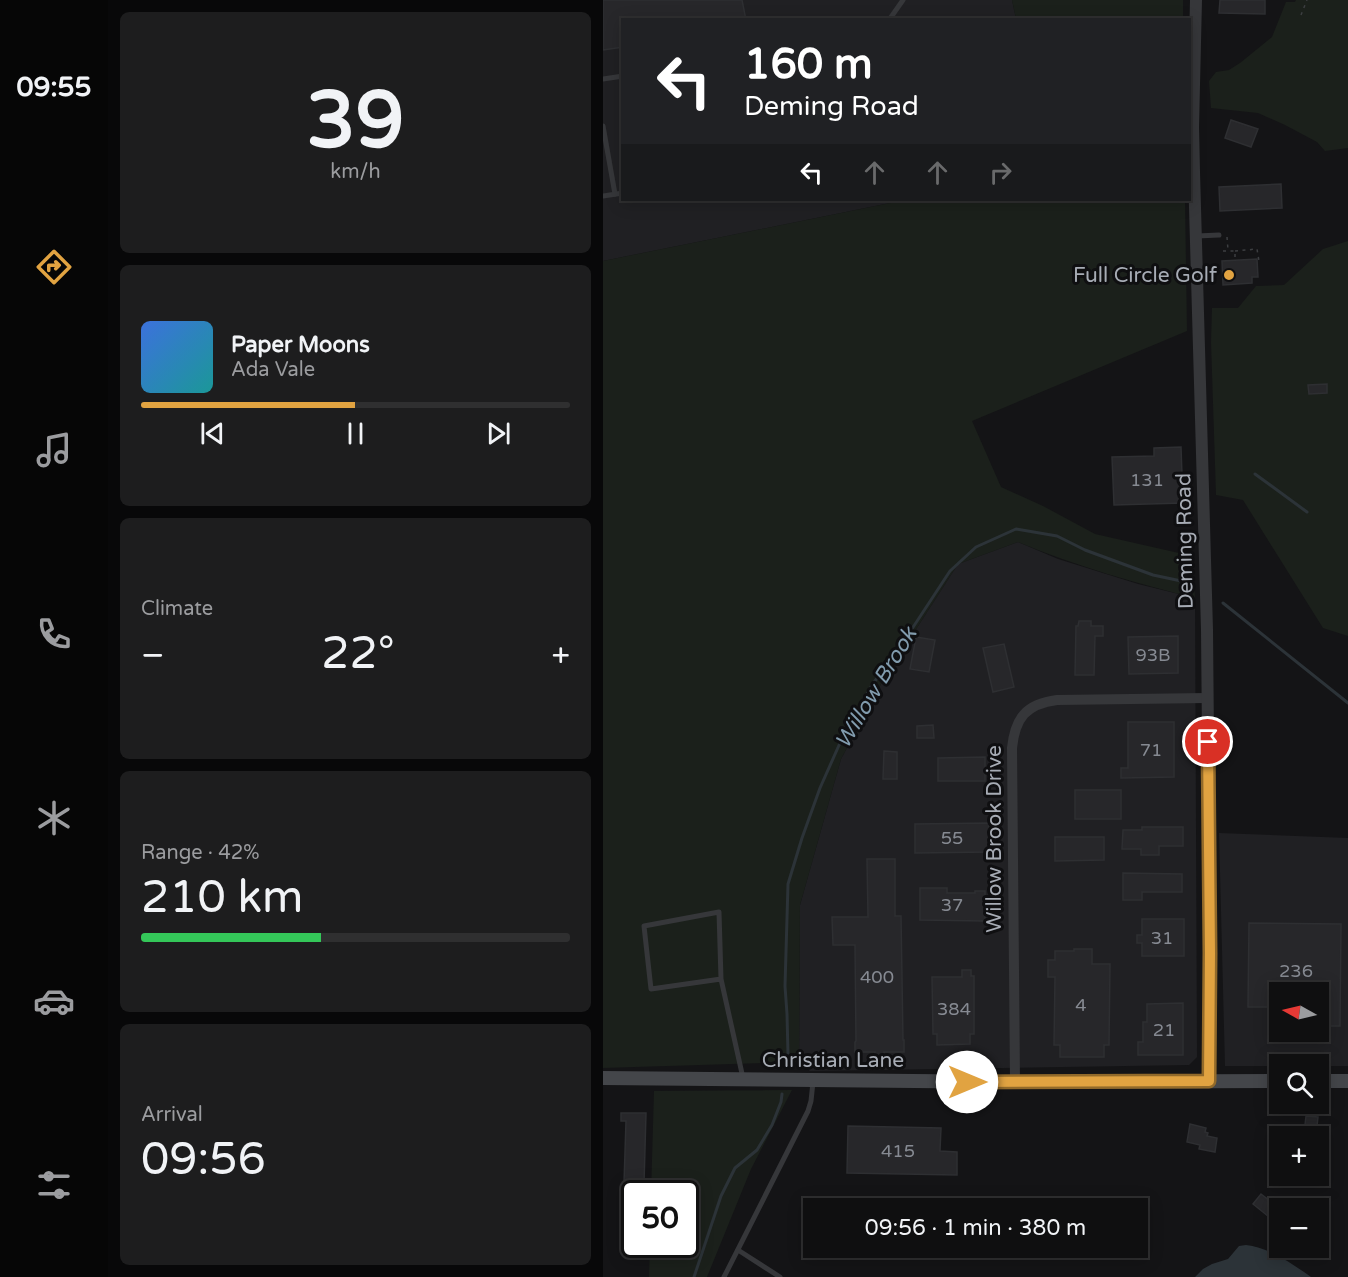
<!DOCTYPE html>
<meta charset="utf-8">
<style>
body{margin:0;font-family:"Varela Round",sans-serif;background:#1d1d1e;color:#f1f3f6;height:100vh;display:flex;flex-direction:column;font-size:22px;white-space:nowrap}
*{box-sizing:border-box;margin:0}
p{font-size:20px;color:#9b9c9f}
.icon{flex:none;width:33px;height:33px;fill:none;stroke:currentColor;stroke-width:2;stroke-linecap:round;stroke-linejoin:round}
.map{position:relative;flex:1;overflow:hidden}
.panel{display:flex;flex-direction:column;gap:12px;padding:12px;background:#080809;width:495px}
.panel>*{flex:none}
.guide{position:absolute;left:18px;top:18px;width:570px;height:183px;border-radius:0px;box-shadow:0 3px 15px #0003,0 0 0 2px #2f2f30;background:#202124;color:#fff;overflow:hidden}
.needle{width:39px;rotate:278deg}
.fabs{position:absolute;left:666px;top:982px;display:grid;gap:12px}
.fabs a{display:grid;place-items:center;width:60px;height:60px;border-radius:0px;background:#0f0f10;box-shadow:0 3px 15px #0003,0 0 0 2px #2f2f30;font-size:30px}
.speed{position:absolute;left:18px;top:1180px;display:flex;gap:12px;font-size:30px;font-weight:700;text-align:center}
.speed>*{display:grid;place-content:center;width:78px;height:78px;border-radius:50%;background:#0f0f10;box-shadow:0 3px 15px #0003,0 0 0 2px #2f2f30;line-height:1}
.speed .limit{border:3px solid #111;border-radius:9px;background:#fff;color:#111}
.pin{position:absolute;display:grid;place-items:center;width:51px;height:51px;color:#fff;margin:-26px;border:3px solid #fff;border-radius:50%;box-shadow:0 2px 6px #0007}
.me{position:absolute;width:66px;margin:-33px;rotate:90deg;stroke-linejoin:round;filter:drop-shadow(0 0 4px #0008)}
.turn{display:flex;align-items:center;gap:21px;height:126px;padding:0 24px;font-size:27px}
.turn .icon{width:78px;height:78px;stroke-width:2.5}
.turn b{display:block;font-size:42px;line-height:51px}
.lanes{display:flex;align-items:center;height:57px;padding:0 24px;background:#0003;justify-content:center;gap:30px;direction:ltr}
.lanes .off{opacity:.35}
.big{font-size:45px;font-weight:600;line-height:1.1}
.panel .tile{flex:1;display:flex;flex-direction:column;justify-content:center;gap:9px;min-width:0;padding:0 21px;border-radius:9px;background:#1d1d1e}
.panel .dial{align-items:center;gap:0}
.dial b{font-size:78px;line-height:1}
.song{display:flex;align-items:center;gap:18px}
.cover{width:72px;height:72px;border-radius:9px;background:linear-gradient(135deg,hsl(220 70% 55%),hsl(180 70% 35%))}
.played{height:6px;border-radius:3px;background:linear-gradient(90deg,#e1a341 50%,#2f2f30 50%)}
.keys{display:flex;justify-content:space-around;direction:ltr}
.heat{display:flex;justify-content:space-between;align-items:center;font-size:33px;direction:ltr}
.charge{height:9px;border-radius:4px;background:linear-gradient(90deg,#34c759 42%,#2f2f30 0)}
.trip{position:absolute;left:200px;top:1198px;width:345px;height:60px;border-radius:0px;background:#0f0f10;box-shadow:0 3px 15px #0003,0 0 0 2px #2f2f30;font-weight:600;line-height:60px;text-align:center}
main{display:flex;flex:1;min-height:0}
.menu{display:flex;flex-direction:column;width:108px;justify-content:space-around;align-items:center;background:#060606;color:#9b9c9f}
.menu .icon{width:42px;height:42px}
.menu .selected{color:#e1a341}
.menu b{font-size:27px;color:#f1f3f6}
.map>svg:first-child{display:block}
</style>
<main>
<nav class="menu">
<b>09:55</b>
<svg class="icon selected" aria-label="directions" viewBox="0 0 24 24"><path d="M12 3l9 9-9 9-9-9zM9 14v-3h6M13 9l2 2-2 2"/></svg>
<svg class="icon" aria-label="music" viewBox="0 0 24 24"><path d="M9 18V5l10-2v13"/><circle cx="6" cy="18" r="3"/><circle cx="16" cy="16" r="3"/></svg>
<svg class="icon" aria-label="phone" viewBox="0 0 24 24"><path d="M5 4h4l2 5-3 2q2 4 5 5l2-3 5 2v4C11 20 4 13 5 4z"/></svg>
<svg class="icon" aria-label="climate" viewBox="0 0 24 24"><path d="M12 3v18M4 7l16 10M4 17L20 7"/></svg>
<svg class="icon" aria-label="car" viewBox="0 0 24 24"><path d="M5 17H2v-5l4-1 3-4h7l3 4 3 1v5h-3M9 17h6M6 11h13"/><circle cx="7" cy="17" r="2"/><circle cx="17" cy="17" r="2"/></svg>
<svg class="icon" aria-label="filters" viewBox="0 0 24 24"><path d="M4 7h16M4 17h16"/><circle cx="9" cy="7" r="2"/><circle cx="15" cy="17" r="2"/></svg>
</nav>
<section class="panel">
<div class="tile dial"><b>39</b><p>km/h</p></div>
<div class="tile">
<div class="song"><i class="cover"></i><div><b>Paper Moons</b><p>Ada Vale</p></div></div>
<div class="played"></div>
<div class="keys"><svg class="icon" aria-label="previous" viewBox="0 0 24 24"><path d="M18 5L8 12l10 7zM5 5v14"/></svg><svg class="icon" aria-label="pause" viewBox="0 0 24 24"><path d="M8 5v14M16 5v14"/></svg><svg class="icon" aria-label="next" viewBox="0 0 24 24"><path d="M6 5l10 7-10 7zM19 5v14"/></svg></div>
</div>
<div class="tile"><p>Climate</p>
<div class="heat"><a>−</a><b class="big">22°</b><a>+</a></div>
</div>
<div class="tile"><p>Range · 42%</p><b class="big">210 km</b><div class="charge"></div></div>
<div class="tile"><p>Arrival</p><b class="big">09:56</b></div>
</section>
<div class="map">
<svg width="745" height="1277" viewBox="0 0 745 1277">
<rect width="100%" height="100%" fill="#141416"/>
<g fill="#202023" fill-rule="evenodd">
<polygon points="0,0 409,0 413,19 20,20 20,200 302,200 0,261"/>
<polygon points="415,542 455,559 535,584 592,598 594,1057 586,1065 207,1071 196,1062 197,905 238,759 279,682 355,564"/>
<path d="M616,833l129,5v228h-123zM676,993h40v39h-40z"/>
</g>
<g fill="#1b201b">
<polygon points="409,0 580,0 580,19 413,19"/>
<polygon points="693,0 745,0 745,148 722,151 714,142 682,125 655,113 608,108 606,81 613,72 626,70 637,63 669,37 683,2 692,2"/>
<path d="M302,200h280l2,131 -215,90 29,66 42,19 52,28 97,22 3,42c-60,-15 -119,-32 -177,-56l-60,22 -76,118 -41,77 -41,146 -1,157 -196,6v-807z"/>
<polygon points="745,241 745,636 720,628 640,500 613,495 608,342 609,308 635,308 653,286 681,285 720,249"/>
<polygon points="189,1090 148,1169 104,1277 46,1277 47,1245 82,1245 82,1194 48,1194 51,1091"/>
</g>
<path fill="#2c3338" d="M643,1245c22,2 47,19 65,32h-116l8,-8 9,-5 16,-5 11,-13z"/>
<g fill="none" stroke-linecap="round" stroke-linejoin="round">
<g stroke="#2c3338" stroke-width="3">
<polyline points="652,474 704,512"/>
<polyline points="620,603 745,703"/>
<polyline points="183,1065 185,1054 184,1014 182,986 185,884 199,838 217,788 237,743 269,685 299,644 347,571 373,547 413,529 454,536 482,550 550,575 583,582"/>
<polyline points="91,1277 118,1196 132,1168 154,1150 169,1125 178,1102 179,1094"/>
</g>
</g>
<g fill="#27272a" stroke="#2e2f32" stroke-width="1.5">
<polygon points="0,0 139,0 143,20 20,20 20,47 0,50"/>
<polygon points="617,0 662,0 662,14 616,13"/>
<polygon points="628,120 655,129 648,147 622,138"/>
<polygon points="678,184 679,208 617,211 616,187"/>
<polygon points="654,259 655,277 649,277 649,283 620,285 619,261"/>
<polygon points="724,384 724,393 706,394 705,385"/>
<polygon points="578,447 580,503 511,505 509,457 551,456 551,448"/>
<polygon points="476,621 488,621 488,626 500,626 500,636 492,636 491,675 472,675 473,626 475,626"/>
<polygon points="575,636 575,673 526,674 525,637"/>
<polygon points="313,637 332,640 326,672 307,669"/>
<polygon points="401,644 411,687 390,692 380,648"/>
<polygon points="525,722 571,722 571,777 518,778 518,768 525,768"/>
<polygon points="330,725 331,738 314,738 314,726"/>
<polygon points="281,751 294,752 294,779 280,779"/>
<polygon points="382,757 382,781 335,781 335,758"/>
<rect x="472" y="790" width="46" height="29"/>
<polygon points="386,823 386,852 312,853 312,824"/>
<polygon points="539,827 580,827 580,846 556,846 556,855 538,855 538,849 519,849 520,830 539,830"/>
<polygon points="452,837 501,837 501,860 452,861"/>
<polygon points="264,859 292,859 292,916 298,916 300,1040 301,1040 301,1052 281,1052 281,1055 272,1055 272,1052 252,1052 252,1042 253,1041 252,945 230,945 229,917 265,917"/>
<polygon points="520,873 579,874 579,892 539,892 539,900 520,900"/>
<polygon points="317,888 344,888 344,893 372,893 372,891 382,891 382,921 317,920"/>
<polygon points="539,919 581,919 581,956 539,956 539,943 534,943 534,935 539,935"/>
<polygon points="646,923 738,924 737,1026 716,1026 716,993 676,993 676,1007 645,1007"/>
<polygon points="471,949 489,949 489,964 507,964 506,1045 501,1045 501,1057 457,1057 457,1045 451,1045 452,977 445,977 445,960 452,960 452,951 471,951"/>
<polygon points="359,970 368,970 368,976 371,976 371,1034 367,1034 367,1044 334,1045 334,1034 330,1034 329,977 359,977"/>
<polygon points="580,1003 580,1055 535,1055 535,1042 540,1042 540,1022 544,1022 544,1004"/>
<polygon points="18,1113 43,1113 41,1184 21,1183 23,1121 18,1121"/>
<polygon points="703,1116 715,1117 714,1126 702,1125"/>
<polygon points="587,1124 603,1128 602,1132 605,1133 604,1136 614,1138 612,1152 596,1149 597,1145 584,1142"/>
<polygon points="245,1126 338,1128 337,1151 354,1152 354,1175 244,1173"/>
<polygon points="658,1194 676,1208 676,1225 650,1204"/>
</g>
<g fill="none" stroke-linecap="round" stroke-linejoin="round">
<g stroke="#3c3e41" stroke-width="1.5" stroke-dasharray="3 4.5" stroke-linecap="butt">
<polyline points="698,15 704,0"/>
<polyline points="624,237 625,250"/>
<polyline points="620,251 632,251 632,261"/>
<polyline points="632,251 654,249 656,261 654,262"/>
</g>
<g stroke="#36373a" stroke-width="5">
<polyline points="286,20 300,0"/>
<polyline points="0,79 20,76"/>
<polyline points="0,126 12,194"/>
<polyline points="0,196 20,193"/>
<polyline points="594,236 616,235"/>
<polyline points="118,979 48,989 41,926 116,912 118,979 140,1078"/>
<polyline points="135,1250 177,1277"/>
<polyline points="121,1277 205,1111 208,1101 210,1082"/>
</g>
<path stroke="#36373a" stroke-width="10" d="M412,1082l-3,-334c3,-30 14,-44 45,-48l150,-2"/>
<polyline stroke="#36373a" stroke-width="12" points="593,0 590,127 591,172 604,630 607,953 606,1081"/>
<g stroke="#44464a" stroke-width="14">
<polyline points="0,1078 412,1082 676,1081"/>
<polyline points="716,1081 745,1081"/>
</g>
</g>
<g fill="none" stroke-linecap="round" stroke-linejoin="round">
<g stroke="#926a2a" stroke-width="15">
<polyline id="route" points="364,1082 606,1081 607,953 605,742"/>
</g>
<use href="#route" stroke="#e1a341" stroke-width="10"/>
</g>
<circle fill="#e1a341" stroke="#0f0f11" stroke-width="2" cx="626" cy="275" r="6"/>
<g text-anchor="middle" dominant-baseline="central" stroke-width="6" stroke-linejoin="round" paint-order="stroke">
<g font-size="18" fill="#868a92">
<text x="544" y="480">131</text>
<text x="550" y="655">93B</text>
<text x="548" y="750">71</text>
<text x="349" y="838">55</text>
<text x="349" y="905">37</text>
<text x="559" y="938">31</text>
<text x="693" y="971">236</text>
<text x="274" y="977">400</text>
<text x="478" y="1005">4</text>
<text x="351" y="1009">384</text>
<text x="561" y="1030">21</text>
<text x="295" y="1151">415</text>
</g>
<g font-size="21" fill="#a7acb5" stroke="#0f0f11" text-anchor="end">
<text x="614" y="275">Full Circle Golf</text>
</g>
<g font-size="21" fill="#a7acb5" stroke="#0f0f11">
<text transform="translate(582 541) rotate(-91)">Deming Road</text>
<text transform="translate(391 839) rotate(-90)">Willow Brook Drive</text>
<text x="230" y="1060">Christian Lane</text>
</g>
<g font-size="22" font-style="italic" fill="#819bad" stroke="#0f0f11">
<text transform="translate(273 688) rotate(-59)">Willow Brook</text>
</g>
</g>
</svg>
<div class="fabs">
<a><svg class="needle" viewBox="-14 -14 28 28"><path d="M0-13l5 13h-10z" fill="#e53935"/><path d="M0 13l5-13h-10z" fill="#9b9c9f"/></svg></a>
<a><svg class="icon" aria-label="search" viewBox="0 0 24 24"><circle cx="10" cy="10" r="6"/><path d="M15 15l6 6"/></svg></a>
<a>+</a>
<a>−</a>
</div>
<div class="speed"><div class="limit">50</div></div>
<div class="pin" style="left:605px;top:742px;background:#d93025"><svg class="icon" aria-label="arrive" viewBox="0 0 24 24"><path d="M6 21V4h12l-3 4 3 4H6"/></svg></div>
<svg class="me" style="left:364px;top:1082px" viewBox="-20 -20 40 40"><circle r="19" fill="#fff"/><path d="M0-13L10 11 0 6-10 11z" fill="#e1a341"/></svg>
<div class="trip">09:56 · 1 min · 380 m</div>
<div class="guide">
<div class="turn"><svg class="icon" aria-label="left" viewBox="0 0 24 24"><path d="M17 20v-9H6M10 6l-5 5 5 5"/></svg><div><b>160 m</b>Deming Road</div></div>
<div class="lanes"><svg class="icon" aria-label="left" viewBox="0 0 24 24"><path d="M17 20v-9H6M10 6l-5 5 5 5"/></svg><svg class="icon off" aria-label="ahead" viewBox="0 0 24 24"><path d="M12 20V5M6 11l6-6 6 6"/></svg><svg class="icon off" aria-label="ahead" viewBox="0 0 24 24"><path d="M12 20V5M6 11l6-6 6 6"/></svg><svg class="icon off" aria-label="right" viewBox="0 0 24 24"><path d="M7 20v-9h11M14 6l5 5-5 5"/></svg></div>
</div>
</div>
</main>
